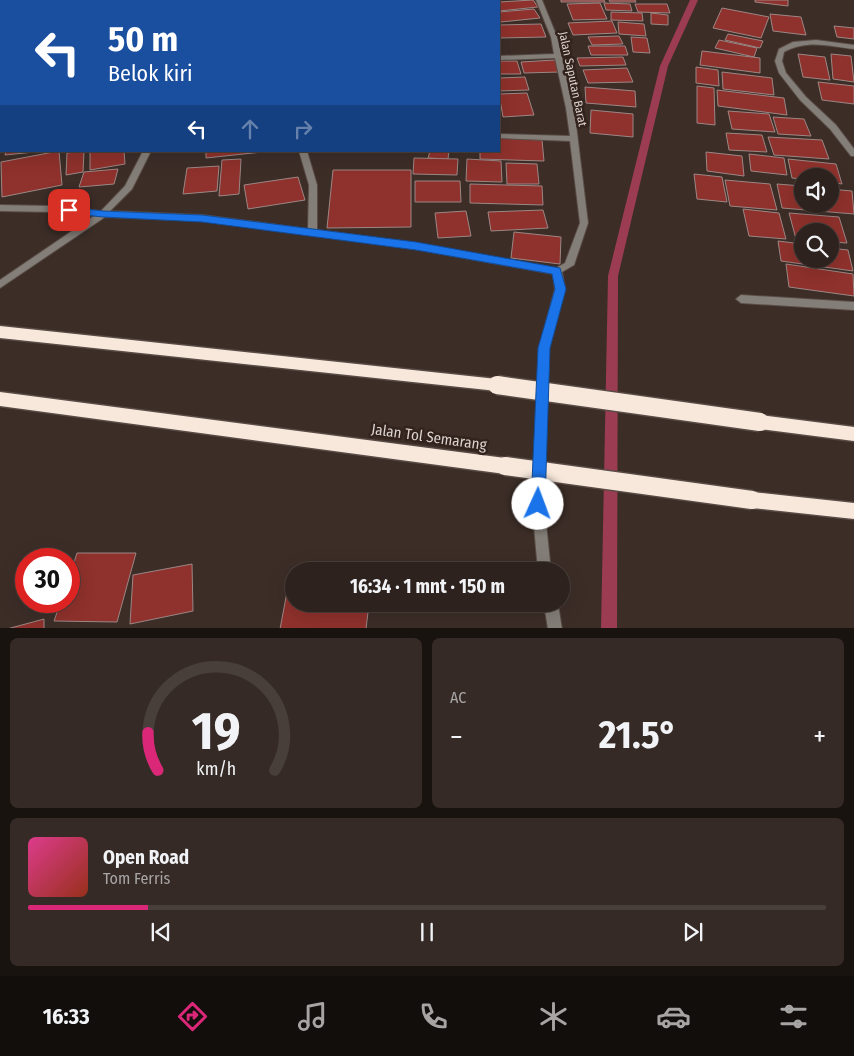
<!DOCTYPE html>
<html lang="id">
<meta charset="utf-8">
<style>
body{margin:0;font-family:"Fira Sans Condensed",sans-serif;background:#352a26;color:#f1f3f6;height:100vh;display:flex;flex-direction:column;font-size:19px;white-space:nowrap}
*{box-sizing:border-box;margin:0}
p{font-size:16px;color:#a7a4a4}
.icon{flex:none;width:28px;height:28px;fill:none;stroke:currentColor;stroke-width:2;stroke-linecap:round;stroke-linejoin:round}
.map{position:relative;height:628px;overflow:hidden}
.panel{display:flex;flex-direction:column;gap:10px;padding:10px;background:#191310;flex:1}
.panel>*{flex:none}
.top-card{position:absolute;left:0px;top:0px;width:500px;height:152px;box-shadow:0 5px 20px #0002,0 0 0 1px #483f3b;background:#1a4fa0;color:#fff;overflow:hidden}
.buttons{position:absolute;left:794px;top:168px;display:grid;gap:10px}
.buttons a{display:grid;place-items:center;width:45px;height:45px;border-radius:50%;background:#2d221d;box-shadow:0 5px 20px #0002,0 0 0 1px #483f3b;font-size:25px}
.speed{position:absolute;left:15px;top:548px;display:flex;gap:10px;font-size:25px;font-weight:700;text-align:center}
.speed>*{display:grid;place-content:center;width:65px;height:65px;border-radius:50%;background:#2d221d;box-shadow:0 5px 20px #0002,0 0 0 1px #483f3b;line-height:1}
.speed .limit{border:8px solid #d22;background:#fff;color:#111}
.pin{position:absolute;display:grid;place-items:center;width:42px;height:42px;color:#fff;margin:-21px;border-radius:10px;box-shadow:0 2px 8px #0006}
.me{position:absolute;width:55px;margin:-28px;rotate:2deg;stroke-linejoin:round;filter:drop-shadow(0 0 4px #0008)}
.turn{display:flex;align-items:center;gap:18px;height:105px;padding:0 25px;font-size:22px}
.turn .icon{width:65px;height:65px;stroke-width:2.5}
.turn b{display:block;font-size:35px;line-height:42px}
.lanes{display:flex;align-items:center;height:48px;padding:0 25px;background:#0003;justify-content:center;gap:25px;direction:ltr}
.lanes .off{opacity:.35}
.big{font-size:38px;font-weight:700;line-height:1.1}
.panel .widget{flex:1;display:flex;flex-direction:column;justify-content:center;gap:8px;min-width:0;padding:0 18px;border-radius:8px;background:#352a26}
.panel .dial{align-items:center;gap:0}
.dial svg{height:130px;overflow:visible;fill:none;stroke:#483f3b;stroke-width:7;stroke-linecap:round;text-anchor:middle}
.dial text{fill:#f1f3f6;stroke:none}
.song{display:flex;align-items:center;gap:15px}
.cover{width:60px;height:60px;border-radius:8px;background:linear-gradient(135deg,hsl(330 70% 55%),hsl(10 70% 35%))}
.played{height:5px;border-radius:2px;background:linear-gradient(90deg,#db2777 15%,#483f3b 15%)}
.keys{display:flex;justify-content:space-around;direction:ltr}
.heat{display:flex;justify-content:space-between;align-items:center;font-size:28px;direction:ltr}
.panel .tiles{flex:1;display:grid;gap:10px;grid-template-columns:1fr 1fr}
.widget:last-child{grid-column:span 2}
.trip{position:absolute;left:285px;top:562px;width:285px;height:50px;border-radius:25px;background:#2d221d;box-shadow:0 5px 20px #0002,0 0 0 1px #483f3b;font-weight:700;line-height:50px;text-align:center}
.menu{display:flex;height:80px;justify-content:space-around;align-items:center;background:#120e0c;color:#a7a4a4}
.menu .icon{width:35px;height:35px}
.menu .on{color:#db2777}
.menu b{font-size:22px;color:#f1f3f6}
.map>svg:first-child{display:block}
</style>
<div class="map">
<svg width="854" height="629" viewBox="0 0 854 629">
<rect width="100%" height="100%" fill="#3c2d27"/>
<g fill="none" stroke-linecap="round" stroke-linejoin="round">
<polygon fill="#9b3c53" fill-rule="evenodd" points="690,0 698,0 668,66 618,276 617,629 601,629 608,276 660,66"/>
</g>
<g fill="#8f312c" stroke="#9c8785">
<polygon points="101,0 148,0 146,1"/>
<polygon points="533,0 538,7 499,11 499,2"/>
<polygon points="561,0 604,0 605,2 561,2"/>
<polygon points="609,0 635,0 636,2 610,2"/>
<polygon points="755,0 788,0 788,6 755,2"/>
<polygon points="600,3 607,19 573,20 567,4"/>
<polygon points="604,3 630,4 632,11 606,10"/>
<polygon points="635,4 667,4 670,13 638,12"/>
<polygon points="722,8 769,17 761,38 713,28"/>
<polygon points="534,9 540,18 501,22 499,18 499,12"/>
<polygon points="611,12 642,13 643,21 611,20"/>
<polygon points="651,13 668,15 668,25 651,24"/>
<polygon points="770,14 801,17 806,35 773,31"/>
<polygon points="612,21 617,33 573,35 568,23"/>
<polygon points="618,22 644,24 646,36 619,34"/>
<polygon points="541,24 546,37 499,38 499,25"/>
<polygon points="834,26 854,28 854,39 837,37"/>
<polygon points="728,34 763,41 760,48 725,40"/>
<polygon points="619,36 623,44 592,45 588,37"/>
<polygon points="631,37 647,38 650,53 633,52"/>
<polygon points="719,40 757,48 754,57 715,48"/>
<polygon points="588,46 625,46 628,55 591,55"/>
<polygon points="702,51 760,58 760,73 700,65"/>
<polygon points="798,54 825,57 830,80 803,77"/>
<polygon points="831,54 851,56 854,82 833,79"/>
<polygon points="623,57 626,65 580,66 577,58"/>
<polygon points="555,60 560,72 524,73 521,62"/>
<polygon points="499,61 517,61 521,74 499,74"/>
<polygon points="696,67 718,70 719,86 696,83"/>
<polygon points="627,68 633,82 588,83 583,70"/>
<polygon points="722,72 772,78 774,95 723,89"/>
<polygon points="525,77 529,90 499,91 499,78"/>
<polygon points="818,82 854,86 854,104 822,100"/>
<polygon points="697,86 714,88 715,125 697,123"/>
<polygon points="585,87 635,91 636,107 586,103"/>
<polygon points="717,90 784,98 787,115 718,106"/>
<polygon points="527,93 534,115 503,117 499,94"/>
<polygon points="591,110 633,114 633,137 590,133"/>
<polygon points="728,111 769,114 775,132 732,129"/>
<polygon points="773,117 804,119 811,136 778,134"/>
<polygon points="726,133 762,135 767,152 729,150"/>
<polygon points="768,137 822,140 829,159 774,155"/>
<polygon points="499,138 542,140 544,161 480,159 480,151 499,151"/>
<polygon points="6,151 44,151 5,155"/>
<polygon points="59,151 62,185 2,197 1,162"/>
<polygon points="84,151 83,172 66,175 67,153"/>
<polygon points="90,151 124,151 125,164 90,170"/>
<polygon points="206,151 272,151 206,158"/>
<polygon points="430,151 449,151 448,159 428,158"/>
<polygon points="706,152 742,156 744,176 707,171"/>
<polygon points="749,154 784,158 787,175 751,171"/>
<polygon points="414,158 458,159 457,175 413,174"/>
<polygon points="241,159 239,194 219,196 222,160"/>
<polygon points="467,159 501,161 502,182 466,181"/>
<polygon points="788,159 836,164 842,184 830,182 830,176 802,176 802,179 792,178"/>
<polygon points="506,163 537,164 539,184 507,184"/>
<polygon points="219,166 217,191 183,194 187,168"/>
<polygon points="118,169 114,184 79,187 84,172"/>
<polygon points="333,170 411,170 411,227 327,228"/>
<polygon points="694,174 722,177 727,202 697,199"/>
<polygon points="298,177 305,200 248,209 244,185"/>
<polygon points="725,180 770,184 777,210 730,206"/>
<polygon points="415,181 460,181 461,202 415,202"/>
<polygon points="470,184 542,186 543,205 470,203"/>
<polygon points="777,184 802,186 802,204 830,204 830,189 852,191 854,214 782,208"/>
<polygon points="743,209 779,213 786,239 749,236"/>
<polygon points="543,210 548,228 491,231 488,212"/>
<polygon points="466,211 471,236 438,238 435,213"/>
<polygon points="789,213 839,217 847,243 830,242 830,231 802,231 802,239 796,239"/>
<polygon points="514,232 561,237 560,264 511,258"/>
<polygon points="778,241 802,244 802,259 830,259 830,248 848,250 853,271 781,261"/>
<polygon points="786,264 853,274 854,296 789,287"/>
<polygon points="77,553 136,553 117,622 54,621 61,601 69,601 69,578"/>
<polygon points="192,564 193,611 130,624 133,575"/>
<polygon points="287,592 294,593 294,604 369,604 366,629 280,629"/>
<polygon points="44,619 44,629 7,629"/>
</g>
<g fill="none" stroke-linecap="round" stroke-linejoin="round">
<g stroke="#594b45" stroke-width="2">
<g id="minor">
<polygon points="536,0 542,0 557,37 574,108 588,223 574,265 562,272 565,289 549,349 544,504 551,571 538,571 532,504 539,349 555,289 553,274 415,249 202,221 105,217 0,288 0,280 94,216 52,212 0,211 0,205 52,206 101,211 125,186 143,151 151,151 132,189 110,211 202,215 308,229 309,185 299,151 307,151 317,185 317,230 415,243 547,268 556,268 565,263 580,223 570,141 499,138 499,134 570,136 566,108 555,58 499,60 499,56 554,54 551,37"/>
<path d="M816,40l38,5v4c-25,-3 -47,-10 -70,3l-2,9 4,12 20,24 30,28 18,24v7h-3l-21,-27 -30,-29 -21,-27 -4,-12 4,-12 14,-7z"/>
<polygon points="741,295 854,302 854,310 741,303 736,299"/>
<polygon points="544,604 558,604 562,629 548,629"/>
</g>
</g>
<g stroke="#594b45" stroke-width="3">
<g id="motorway">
<polygon points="0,326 497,379 503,380 505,385 503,390 497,391 0,338"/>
<polygon points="0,392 505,458 511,461 514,466 511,471 505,474 0,406"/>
<polygon points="760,415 854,427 854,441 760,429 754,427 752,422 754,417"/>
<polygon points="752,492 854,503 854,519 752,508 746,506 743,500 746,494"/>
</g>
</g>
<use href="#minor" fill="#847e78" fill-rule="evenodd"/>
<use href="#motorway" fill="#f8e8db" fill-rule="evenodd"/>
<g stroke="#594b45" stroke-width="21" stroke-linecap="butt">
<g id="motorway-bridge">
<polyline points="497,385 760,422"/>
<polyline points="505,466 752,500"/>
</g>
</g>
<use href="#motorway-bridge" stroke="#f8e8db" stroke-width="18"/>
</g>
<polygon fill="#1a73e8" stroke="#114b97" points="69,207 103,211 202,215 416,242 560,268 566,289 550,348 545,504 543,509 538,511 533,509 531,504 538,348 555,289 552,274 416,250 202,222 103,217 66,213 64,210"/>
<g text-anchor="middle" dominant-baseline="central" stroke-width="5" stroke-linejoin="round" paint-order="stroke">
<g font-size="12" fill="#dcd2ce" stroke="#32231d">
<text transform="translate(573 79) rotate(78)">Jalan Saputan Barat</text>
</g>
<g font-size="15" fill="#dcd2ce" stroke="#32231d">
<text transform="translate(429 437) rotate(8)">Jalan Tol Semarang</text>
</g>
</g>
</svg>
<div class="buttons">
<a><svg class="icon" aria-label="sound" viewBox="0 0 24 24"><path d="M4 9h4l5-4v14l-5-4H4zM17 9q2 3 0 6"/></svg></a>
<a><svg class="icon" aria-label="search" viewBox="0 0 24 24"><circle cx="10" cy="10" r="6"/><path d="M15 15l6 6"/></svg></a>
</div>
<div class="speed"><div class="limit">30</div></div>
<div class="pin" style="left:69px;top:210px;background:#d93025"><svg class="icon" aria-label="arrive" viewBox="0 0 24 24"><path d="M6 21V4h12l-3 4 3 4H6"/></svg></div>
<svg class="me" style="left:538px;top:504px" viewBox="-20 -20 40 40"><circle r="19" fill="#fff"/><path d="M0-13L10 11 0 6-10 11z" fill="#1a73e8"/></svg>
<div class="trip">16:34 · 1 mnt · 150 m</div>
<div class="top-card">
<div class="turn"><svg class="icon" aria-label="left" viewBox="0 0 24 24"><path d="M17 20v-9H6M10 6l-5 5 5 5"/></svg><div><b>50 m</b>Belok kiri</div></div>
<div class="lanes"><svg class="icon" aria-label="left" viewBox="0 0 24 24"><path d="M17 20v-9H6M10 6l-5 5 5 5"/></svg><svg class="icon off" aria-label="ahead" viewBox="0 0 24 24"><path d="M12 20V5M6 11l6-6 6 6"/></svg><svg class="icon off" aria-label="right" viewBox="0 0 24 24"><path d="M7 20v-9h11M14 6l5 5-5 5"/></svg></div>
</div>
</div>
<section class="panel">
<div class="tiles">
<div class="widget dial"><svg viewBox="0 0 100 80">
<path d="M14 69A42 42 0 1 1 86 69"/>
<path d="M14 69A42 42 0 0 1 8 46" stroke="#db2777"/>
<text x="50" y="56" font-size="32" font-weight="700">19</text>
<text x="50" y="72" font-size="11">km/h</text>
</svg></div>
<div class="widget"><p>AC</p>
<div class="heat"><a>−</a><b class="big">21.5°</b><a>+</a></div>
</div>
<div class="widget">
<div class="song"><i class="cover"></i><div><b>Open Road</b><p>Tom Ferris</p></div></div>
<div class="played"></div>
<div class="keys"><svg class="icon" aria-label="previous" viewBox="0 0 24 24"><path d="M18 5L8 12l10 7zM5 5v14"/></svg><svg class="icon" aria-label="pause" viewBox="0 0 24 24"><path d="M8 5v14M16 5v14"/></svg><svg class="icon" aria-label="next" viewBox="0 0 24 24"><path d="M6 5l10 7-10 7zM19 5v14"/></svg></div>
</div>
</div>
</section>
<nav class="menu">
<b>16:33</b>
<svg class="icon on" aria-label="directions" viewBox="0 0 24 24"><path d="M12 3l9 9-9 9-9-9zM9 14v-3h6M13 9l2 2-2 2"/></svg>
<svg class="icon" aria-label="music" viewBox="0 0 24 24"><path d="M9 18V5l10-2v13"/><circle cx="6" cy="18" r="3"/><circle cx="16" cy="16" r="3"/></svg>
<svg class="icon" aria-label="phone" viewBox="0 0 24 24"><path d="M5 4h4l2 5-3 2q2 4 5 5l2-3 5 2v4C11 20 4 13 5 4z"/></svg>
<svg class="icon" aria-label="climate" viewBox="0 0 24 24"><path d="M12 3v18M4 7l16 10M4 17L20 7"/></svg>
<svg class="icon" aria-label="car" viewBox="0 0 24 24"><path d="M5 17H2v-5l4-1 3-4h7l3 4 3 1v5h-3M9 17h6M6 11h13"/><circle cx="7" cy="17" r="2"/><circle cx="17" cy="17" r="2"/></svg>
<svg class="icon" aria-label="filters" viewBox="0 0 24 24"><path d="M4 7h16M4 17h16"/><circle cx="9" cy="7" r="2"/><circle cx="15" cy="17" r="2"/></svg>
</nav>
